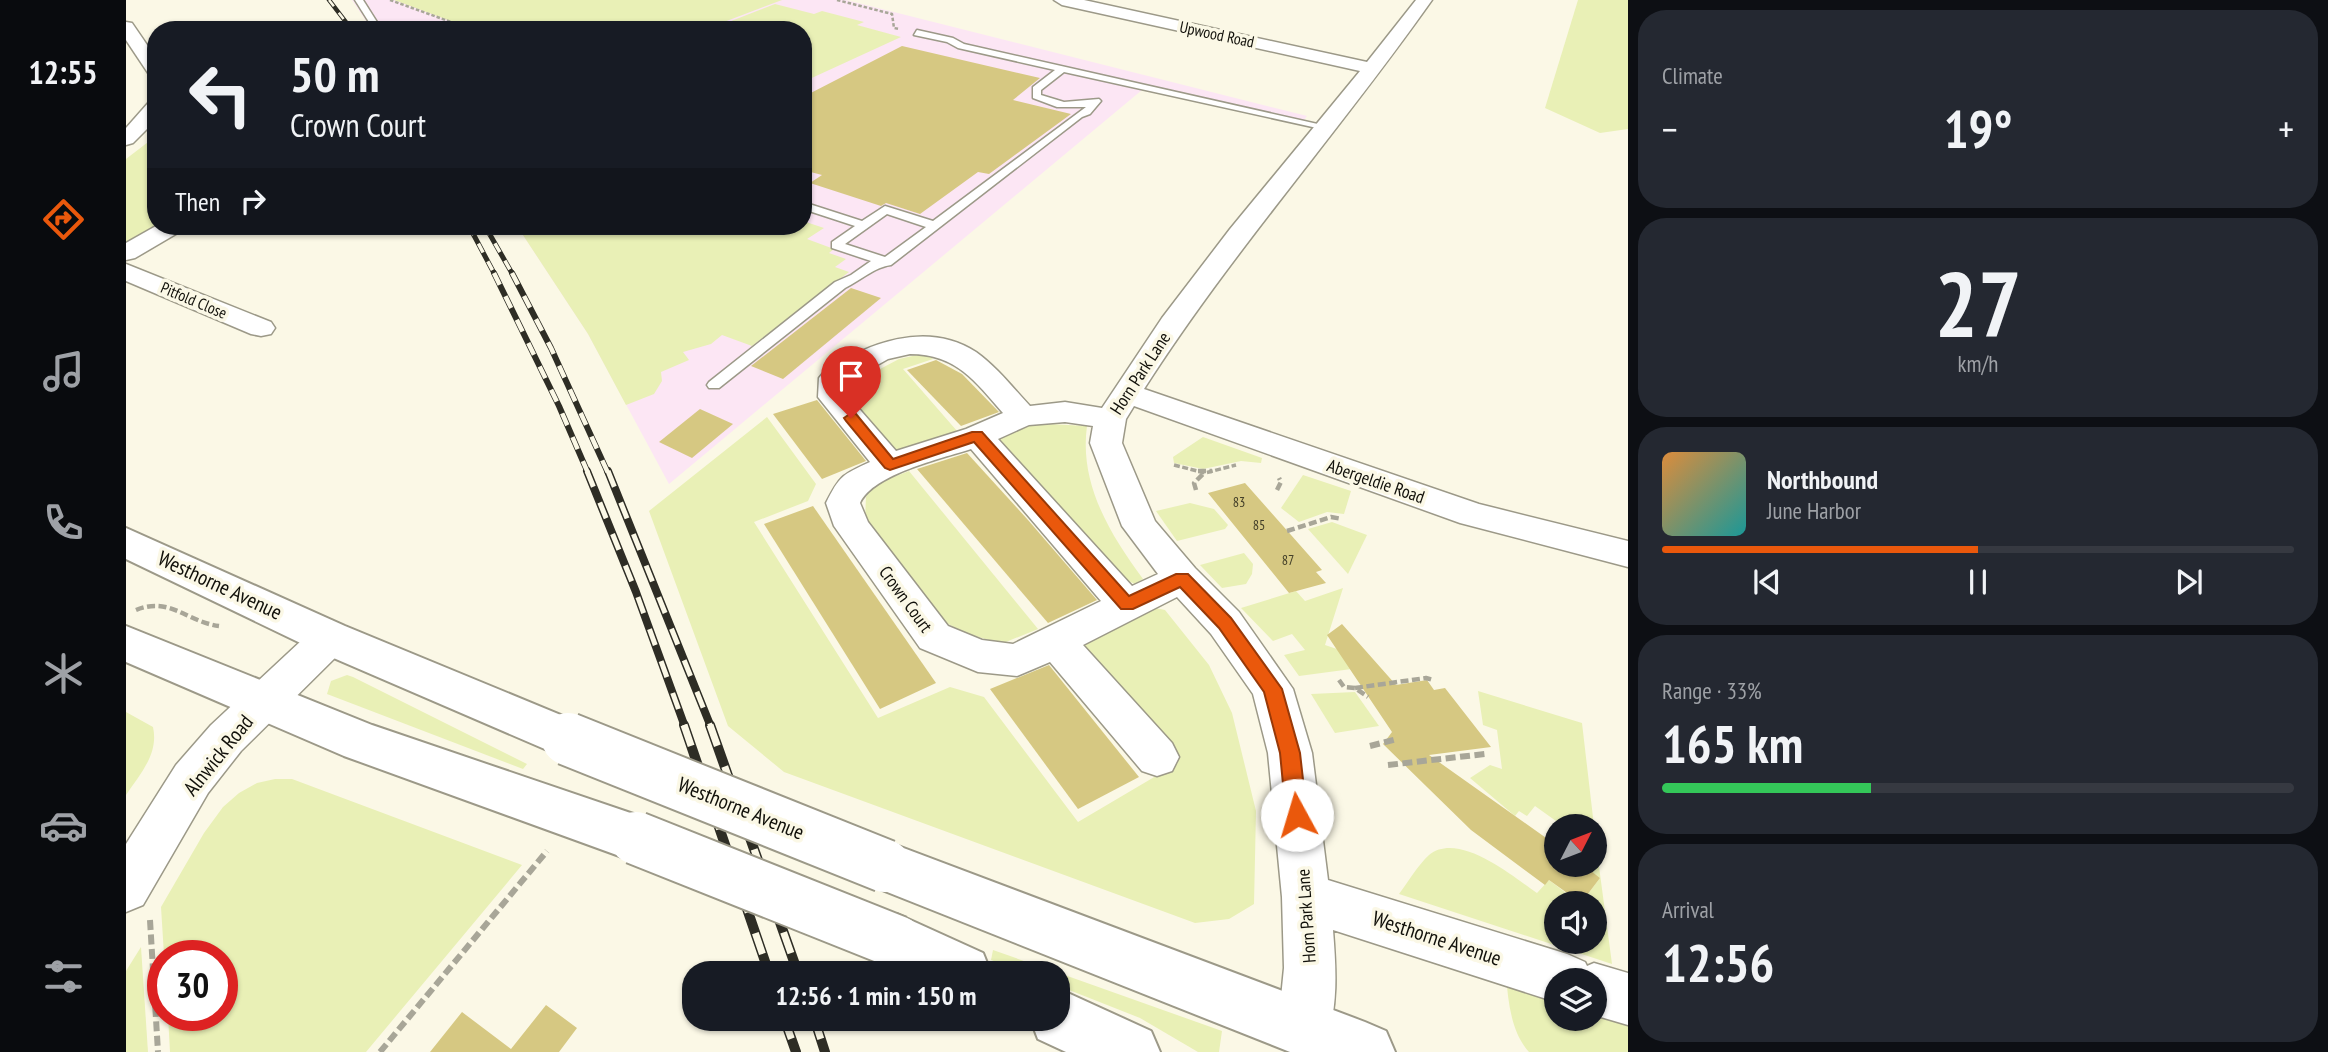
<!DOCTYPE html>
<meta charset="utf-8">
<style>
body{margin:0;font-family:"PT Sans Narrow",sans-serif;background:#242831;color:#f1f3f6;height:100vh;display:flex;flex-direction:column;font-size:26px;white-space:nowrap}
*{box-sizing:border-box;margin:0}
p{font-size:23px;color:#9ea1a6}
.icon{flex:none;width:38px;height:38px;fill:none;stroke:currentColor;stroke-width:2;stroke-linecap:round;stroke-linejoin:round}
.map{position:relative;flex:1;overflow:hidden}
.panel{display:flex;flex-direction:column;gap:10px;padding:10px;background:#0d0f14;width:700px}
.panel>*{flex:none}
.banner{position:absolute;left:21px;top:21px;width:665px;height:214px;border-radius:28px;box-shadow:0 2px 5px #0004;background:#171b24;color:#f1f3f6;overflow:hidden}
.needle{width:46px;rotate:48deg}
.fabs{position:absolute;left:1418px;top:814px;display:grid;gap:14px}
.fabs a{display:grid;place-items:center;width:63px;height:63px;border-radius:50%;background:#171b24;box-shadow:0 2px 5px #0004;font-size:35px}
.speed{position:absolute;left:21px;top:940px;display:flex;gap:14px;font-size:35px;font-weight:700;text-align:center}
.speed>*{display:grid;place-content:center;width:91px;height:91px;border-radius:50%;background:#171b24;box-shadow:0 2px 5px #0004;line-height:1}
.speed .limit{border:10px solid #d22;background:#fff;color:#111}
.pin{position:absolute;display:grid;place-items:center;width:60px;height:60px;color:#fff;margin:-72px -30px;border-radius:50% 50% 50% 0;rotate:-45deg;box-shadow:0 0 7px #0007}
.pin .icon{rotate:45deg}
.me{position:absolute;width:77px;margin:-38px;rotate:354deg;stroke-linejoin:round;filter:drop-shadow(0 0 5px #0008)}
.turn{display:flex;align-items:center;gap:24px;height:147px;padding:0 28px;font-size:32px}
.turn .icon{width:91px;height:91px;stroke-width:2.5}
.turn b{display:block;font-size:49px;line-height:60px}
.then{display:flex;align-items:center;height:66px;padding:0 28px;background:#0003;gap:14px;font-size:26px}
.big{font-size:52px;font-weight:600;line-height:1.1}
.panel .tile{flex:1;display:flex;flex-direction:column;justify-content:center;gap:10px;min-width:0;padding:0 24px;border-radius:28px;background:#242831}
.panel .dial{align-items:center;gap:0}
.dial b{font-size:91px;line-height:1}
.song{display:flex;align-items:center;gap:21px}
.cover{width:84px;height:84px;border-radius:10px;background:linear-gradient(135deg,hsl(30 70% 55%),hsl(180 70% 35%))}
.played{height:7px;border-radius:4px;background:linear-gradient(90deg,#ea580c 50%,#363941 50%)}
.keys{display:flex;justify-content:space-around;direction:ltr}
.heat{display:flex;justify-content:space-between;align-items:center;font-size:38px;direction:ltr}
.charge{height:10px;border-radius:5px;background:linear-gradient(90deg,#34c759 33%,#363941 0)}
.trip{position:absolute;left:556px;top:961px;width:388px;height:70px;border-radius:28px;background:#171b24;box-shadow:0 2px 5px #0004;font-weight:600;line-height:70px;text-align:center}
main{display:flex;flex:1;min-height:0}
.tabs{display:flex;flex-direction:column;width:126px;justify-content:space-around;align-items:center;background:#090b0e;color:#9ea1a6}
.tabs .icon{width:49px;height:49px}
.tabs .current{color:#ea580c}
.tabs b{font-size:32px;color:#f1f3f6}
.map>svg:first-child{display:block}
</style>
<main>
<nav class="tabs">
<b>12:55</b>
<svg class="icon current" aria-label="directions" viewBox="0 0 24 24"><path d="M12 3l9 9-9 9-9-9zM9 14v-3h6M13 9l2 2-2 2"/></svg>
<svg class="icon" aria-label="music" viewBox="0 0 24 24"><path d="M9 18V5l10-2v13"/><circle cx="6" cy="18" r="3"/><circle cx="16" cy="16" r="3"/></svg>
<svg class="icon" aria-label="phone" viewBox="0 0 24 24"><path d="M5 4h4l2 5-3 2q2 4 5 5l2-3 5 2v4C11 20 4 13 5 4z"/></svg>
<svg class="icon" aria-label="climate" viewBox="0 0 24 24"><path d="M12 3v18M4 7l16 10M4 17L20 7"/></svg>
<svg class="icon" aria-label="car" viewBox="0 0 24 24"><path d="M5 17H2v-5l4-1 3-4h7l3 4 3 1v5h-3M9 17h6M6 11h13"/><circle cx="7" cy="17" r="2"/><circle cx="17" cy="17" r="2"/></svg>
<svg class="icon" aria-label="filters" viewBox="0 0 24 24"><path d="M4 7h16M4 17h16"/><circle cx="9" cy="7" r="2"/><circle cx="15" cy="17" r="2"/></svg>
</nav>
<div class="map">
<svg width="1502" height="1052" viewBox="0 0 1502 1052">
<rect width="100%" height="100%" fill="#fbf8e6"/>
<polygon fill="#fce6f4" points="226,0 720,0 1181,116 1174,125 1016,90 543,484 462,334 391,226 677,226 677,30 246,30"/>
<g fill="#e9f0b6" fill-rule="evenodd">
<polygon points="268,0 656,0 577,30 334,30 325,27 327,22"/>
<polygon points="1452,0 1502,0 1502,129 1474,133 1419,108"/>
<polygon points="649,4 688,14 696,11 738,22 731,25 775,37 677,82 677,30 582,30"/>
<polygon points="30,136 31,226 0,242 0,159"/>
<polygon points="677,221 698,228 681,239 708,249 703,253 720,259 709,267 723,272 626,346 596,335 585,344 557,352 563,360 535,372 536,381 528,394 500,405 462,334 391,226 677,226"/>
<polygon points="800,353 807,359 777,369 831,431 770,455 720,394 722,386 773,359"/>
<polygon points="641,417 690,484 682,501 628,522 752,718 824,687 858,697 952,822 1052,763 956,646 1024,607 1039,610 1083,665 1106,713 1130,811 1128,904 1103,919 1069,923 658,772 602,726 523,511"/>
<path d="M904,423l57,3c-8,58 23,108 56,153l-8,5 -28,-13 -110,-133z"/>
<polygon points="1077,437 1136,458 1135,463 1115,461 1077,469 1048,463 1047,457"/>
<polygon points="783,471 912,629 875,644 837,632 817,621 739,520 740,497 747,485"/>
<polygon points="1177,475 1225,491 1218,514 1201,512 1173,522 1155,508"/>
<polygon points="1064,503 1088,509 1102,525 1099,529 1051,541 1030,511"/>
<polygon points="1206,522 1241,535 1222,574 1182,529"/>
<polygon points="1118,553 1127,564 1126,574 1120,584 1096,588 1074,565"/>
<polygon points="1217,588 1199,645 1220,652 1233,668 1173,676 1158,655 1179,650 1166,634 1147,641 1115,608 1170,591 1179,601"/>
<polygon points="221,675 227,677 401,764 397,769 201,694 205,681"/>
<polygon points="1352,691 1456,723 1468,826 1437,826 1409,806 1401,816 1393,811 1389,816 1344,778 1364,765 1376,769 1371,730 1357,725"/>
<polygon points="1229,692 1253,726 1209,733 1185,694"/>
<path d="M0,712l27,15c6,27 -13,47 -27,68z"/>
<polygon points="149,779 166,779 396,865 240,1052 44,1052 42,1015 96,1015 96,956 38,955 35,907 78,833 97,807 113,793 131,783"/>
<path d="M1468,829l18,135 -213,-70c9,-12 19,-29 30,-39 30,-24 83,21 108,38l12,-13 30,23h-23v39h38v-39h-13l19,-25 -18,-13 12,-1z"/>
<polygon points="15,947 22,1052 0,1052 0,971"/>
<polygon points="867,950 932,973 900,973 865,960"/>
<path d="M1397,958l105,32v62h-99c-18,-20 -21,-51 -23,-77zM1430,980h38v38h-38z"/>
<polygon points="933,973 1096,1031 1093,1052 1072,1052 1014,1018 933,986"/>
</g>
<g fill="#d6c882">
<polygon points="776,46 914,78 887,100 945,114 863,174 852,172 794,214 760,203 755,206 684,183 696,175 677,170 677,97"/>
<polygon points="725,288 755,298 657,379 625,366"/>
<polygon points="810,360 836,374 873,412 835,426 781,370"/>
<polygon points="691,400 740,461 696,479 647,414"/>
<polygon points="574,409 607,424 566,458 533,442"/>
<polygon points="841,453 902,520 971,600 922,623 791,469"/>
<polygon points="1119,483 1196,570 1190,572 1200,583 1163,593 1082,493"/>
<polygon points="687,506 810,683 754,709 638,524"/>
<polygon points="1216,624 1270,685 1301,680 1308,690 1319,688 1365,747 1303,755 1430,845 1430,864 1456,864 1474,878 1455,903 1423,880 1419,885 1345,830 1257,744 1266,732 1201,635"/>
<polygon points="923,665 1013,777 952,809 864,689"/>
<polygon points="420,1005 451,1028 433,1052 304,1052 336,1012 385,1049"/>
</g>
<g fill="none" stroke-linecap="round" stroke-linejoin="round">
<g stroke="#9c9988" stroke-width="3">
<g id="service">
<polygon points="229,0 237,0 256,30 248,30"/>
<path d="M791,30l36,8 11,6 367,83 -5,3 -262,-58 -23,18v5l23,7 35,-3 2,2 -11,13 -8,3 -191,148c-16,2 -30,15 -46,23l-126,100h-10l-2,-3 2,-3 126,-100 16,-7 20,-14 -39,-13v-6l23,-16 -52,-17v-7l59,19 23,-15 48,15 153,-114h-29l-24,-9v-11l22,-17 -97,-22 -11,-6 -33,-7zM761,214l39,13 -41,30 -40,-13z"/>
</g>
</g>
<g stroke="#9c9988" stroke-width="3">
<g id="minor">
<path d="M928,0h30l283,62 49,-62h16c-93,132 -201,253 -288,389l335,115 149,37v26l-168,-44 -326,-117 -8,13 -4,24 33,78 40,47 44,44 54,77 19,64 16,127 239,74 18,8 2,4 7,-3 34,10v52l-34,-10v-35h-38v22l-223,-72c3,38 6,80 -9,116 -16,6 -22,6 -38,0l-8,-19 6,-59 -2,-71 -14,-144 -15,-59 -42,-60 -34,-37 -94,48 89,98 7,14 -7,14 -15,5 -15,-5 -92,-109 -33,14 -39,-4 -58,-24 -86,-122 -8,-23c14,-28 16,-28 44,-41l-52,-65 1,-19 5,-6c43,-29 103,-52 152,-20 21,15 37,36 54,54l35,-4 37,6 60,-90 68,-89 130,-158 -298,-66zM784,354c46,0 65,27 93,59l-37,16 -70,22 -48,-55 1,-15 39,-22zM939,422l28,4 -3,17 32,83 36,48 -26,12 -134,-147 31,-14zM845,449l130,152 -88,43 -31,-4 -34,-14 -80,-104 -8,-19c13,-29 81,-44 111,-54z"/>
<polygon points="0,22 6,23 30,58 30,77 24,76 0,40"/>
<polygon points="30,100 30,120 7,143 0,145 0,128 23,102"/>
<polygon points="30,226 59,226 55,231 9,258 0,260 0,243"/>
<polygon points="0,264 145,322 149,328 145,334 135,336 125,334 0,281"/>
<polygon points="204,623 218,627 224,638 218,649 115,751 82,793 17,905 0,912 0,844 50,765 85,725 190,627"/>
</g>
</g>
<g stroke="#9c9988" stroke-width="4">
<g id="trunk">
<polygon points="0,528 219,626 459,725 466,739 459,753 442,759 189,650 0,559"/>
<polygon points="0,626 246,725 528,821 536,838 528,855 510,862 218,756 0,662"/>
<polygon points="759,841 1239,1022 1260,1031 1269,1052 1164,1052 741,884 733,866 741,848"/>
<polygon points="771,914 857,953 865,973 775,973 751,962 743,942 751,922"/>
<polygon points="933,989 1025,1031 1034,1052 940,1052 912,1039 904,1018 933,1018"/>
</g>
</g>
<g stroke="#a8a698" stroke-width="2.5" stroke-dasharray="3.5 2" stroke-linecap="butt">
<polyline points="264,0 325,22 312,30"/>
<polyline points="711,0 766,14 768,28 773,29"/>
</g>
<polyline stroke="#a8a698" stroke-width="3.5" stroke-dasharray="6 2.5" stroke-linecap="butt" points="1048,465 1079,473 1110,465"/>
<g stroke="#a8a698" stroke-width="4.5" stroke-dasharray="8 3.5" stroke-linecap="butt">
<polyline points="1072,471 1086,471"/>
<polyline points="1070,490 1068,483 1078,473"/>
<polyline points="1151,490 1155,482 1153,478"/>
<polyline points="1161,531 1205,517 1216,519"/>
<path d="M10,610c34,-14 51,12 83,16"/>
<polyline points="1213,680 1218,687 1229,688 1242,697"/>
<polyline points="1229,688 1300,678 1307,680"/>
</g>
<g stroke="#a8a698" stroke-width="6" stroke-dasharray="10 4.5" stroke-linecap="butt">
<polyline points="1244,746 1271,739"/>
<polyline points="1262,765 1359,754"/>
<polyline points="24,920 32,1052"/>
<polyline points="254,1052 421,851"/>
</g>
<use href="#service" fill="#fff" fill-rule="evenodd"/>
<use href="#minor" fill="#fff" fill-rule="evenodd"/>
<use href="#trunk" fill="#fff" fill-rule="evenodd"/>
<g stroke="#2e2d25" stroke-width="4.5">
<polyline id="rail-far4" points="203,0 226,30"/>
</g>
<g stroke="#2e2d25" stroke-width="5">
<g id="rail-far3">
<polyline points="343,226 369,275"/>
<polyline points="359,226 387,275"/>
</g>
</g>
<g stroke="#2e2d25" stroke-width="6">
<g id="rail-far2">
<polyline points="368,273 433,406 462,473"/>
<polyline points="386,273 425,348 482,473"/>
</g>
</g>
<g stroke="#2e2d25" stroke-width="8">
<g id="rail-far1">
<polyline points="461,471 510,592 559,727"/>
<polyline points="482,471 585,727"/>
</g>
</g>
<g stroke="#2e2d25" stroke-width="10">
<g id="rail">
<polyline points="558,725 643,973"/>
<polyline points="584,725 672,973"/>
<polyline points="658,1018 670,1052"/>
<polyline points="688,1018 699,1052"/>
</g>
</g>
<use href="#rail-far4" stroke="#fbf8e6" stroke-width="2.5" stroke-dasharray="8" stroke-linecap="butt"/>
<use href="#rail-far3" stroke="#fbf8e6" stroke-width="3.5" stroke-dasharray="10" stroke-linecap="butt"/>
<use href="#rail-far2" stroke="#fbf8e6" stroke-width="4.5" stroke-dasharray="13" stroke-linecap="butt"/>
<use href="#rail-far1" stroke="#fbf8e6" stroke-width="5" stroke-dasharray="17" stroke-linecap="butt"/>
<use href="#rail" stroke="#fbf8e6" stroke-width="7" stroke-dasharray="22" stroke-linecap="butt"/>
<g stroke="#9c9988" stroke-width="56" stroke-linecap="butt">
<g id="trunk-bridge">
<polyline points="442,739 759,866"/>
<polyline points="510,838 771,942"/>
</g>
</g>
<use href="#trunk-bridge" stroke="#fff" stroke-width="52"/>
</g>
<polygon fill="#ea580c" stroke="#983908" stroke-width="2" points="725,413 730,414 767,459 846,432 856,432 1003,596 1050,574 1062,574 1105,618 1156,689 1174,753 1181,815 1178,822 1171,825 1163,822 1160,815 1154,753 1138,692 1093,628 1054,587 1007,609 995,609 848,442 764,470 759,468 720,421 718,418"/>
<g text-anchor="middle" dominant-baseline="central" stroke-width="7" stroke-linejoin="round" paint-order="stroke">
<g font-size="14" fill="#423e28">
<text x="1113" y="502">83</text>
<text x="1133" y="525">85</text>
<text x="1162" y="560">87</text>
</g>
<g font-size="16" fill="#11100a" stroke="#fbf8e6">
<text transform="translate(1091 34) rotate(12)">Upwood Road</text>
<text transform="translate(68 300) rotate(23)">Pitfold Close</text>
</g>
<g font-size="18" fill="#11100a" stroke="#fbf8e6">
<text transform="translate(1014 373) rotate(-57)">Horn Park Lane</text>
<text transform="translate(1250 481) rotate(19)">Abergeldie Road</text>
<text transform="translate(780 599) rotate(54)">Crown Court</text>
<text transform="translate(1180 916) rotate(-94)">Horn Park Lane</text>
</g>
<g font-size="21" fill="#11100a" stroke="#fbf8e6">
<text transform="translate(94 585) rotate(25)">Westhorne Avenue</text>
<text transform="translate(92 755) rotate(-51)">Alnwick Road</text>
<text transform="translate(615 808) rotate(22)">Westhorne Avenue</text>
<text transform="translate(1311 938) rotate(18)">Westhorne Avenue</text>
</g>
</g>
</svg>
<div class="fabs">
<a><svg class="needle" viewBox="-14 -14 28 28"><path d="M0-13l5 13h-10z" fill="#e53935"/><path d="M0 13l5-13h-10z" fill="#9ea1a6"/></svg></a>
<a><svg class="icon" aria-label="sound" viewBox="0 0 24 24"><path d="M4 9h4l5-4v14l-5-4H4zM17 9q2 3 0 6"/></svg></a>
<a><svg class="icon" aria-label="layers" viewBox="0 0 24 24"><path d="M12 4l9 5-9 5-9-5zM3 14l9 5 9-5"/></svg></a>
</div>
<div class="speed"><div class="limit">30</div></div>
<div class="pin" style="left:725px;top:418px;background:#d93025"><svg class="icon" aria-label="arrive" viewBox="0 0 24 24"><path d="M6 21V4h12l-3 4 3 4H6"/></svg></div>
<svg class="me" style="left:1171px;top:815px" viewBox="-20 -20 40 40"><circle r="19" fill="#fff"/><path d="M0-13L10 11 0 6-10 11z" fill="#ea580c"/></svg>
<div class="trip">12:56 · 1 min · 150 m</div>
<div class="banner">
<div class="turn"><svg class="icon" aria-label="left" viewBox="0 0 24 24"><path d="M17 20v-9H6M10 6l-5 5 5 5"/></svg><div><b>50 m</b>Crown Court</div></div>
<div class="then">Then<svg class="icon" aria-label="right" viewBox="0 0 24 24"><path d="M7 20v-9h11M14 6l5 5-5 5"/></svg></div>
</div>
</div>
<section class="panel">
<div class="tile"><p>Climate</p>
<div class="heat"><a>−</a><b class="big">19°</b><a>+</a></div>
</div>
<div class="tile dial"><b>27</b><p>km/h</p></div>
<div class="tile">
<div class="song"><i class="cover"></i><div><b>Northbound</b><p>June Harbor</p></div></div>
<div class="played"></div>
<div class="keys"><svg class="icon" aria-label="previous" viewBox="0 0 24 24"><path d="M18 5L8 12l10 7zM5 5v14"/></svg><svg class="icon" aria-label="pause" viewBox="0 0 24 24"><path d="M8 5v14M16 5v14"/></svg><svg class="icon" aria-label="next" viewBox="0 0 24 24"><path d="M6 5l10 7-10 7zM19 5v14"/></svg></div>
</div>
<div class="tile"><p>Range · 33%</p><b class="big">165 km</b><div class="charge"></div></div>
<div class="tile"><p>Arrival</p><b class="big">12:56</b></div>
</section>
</main>
